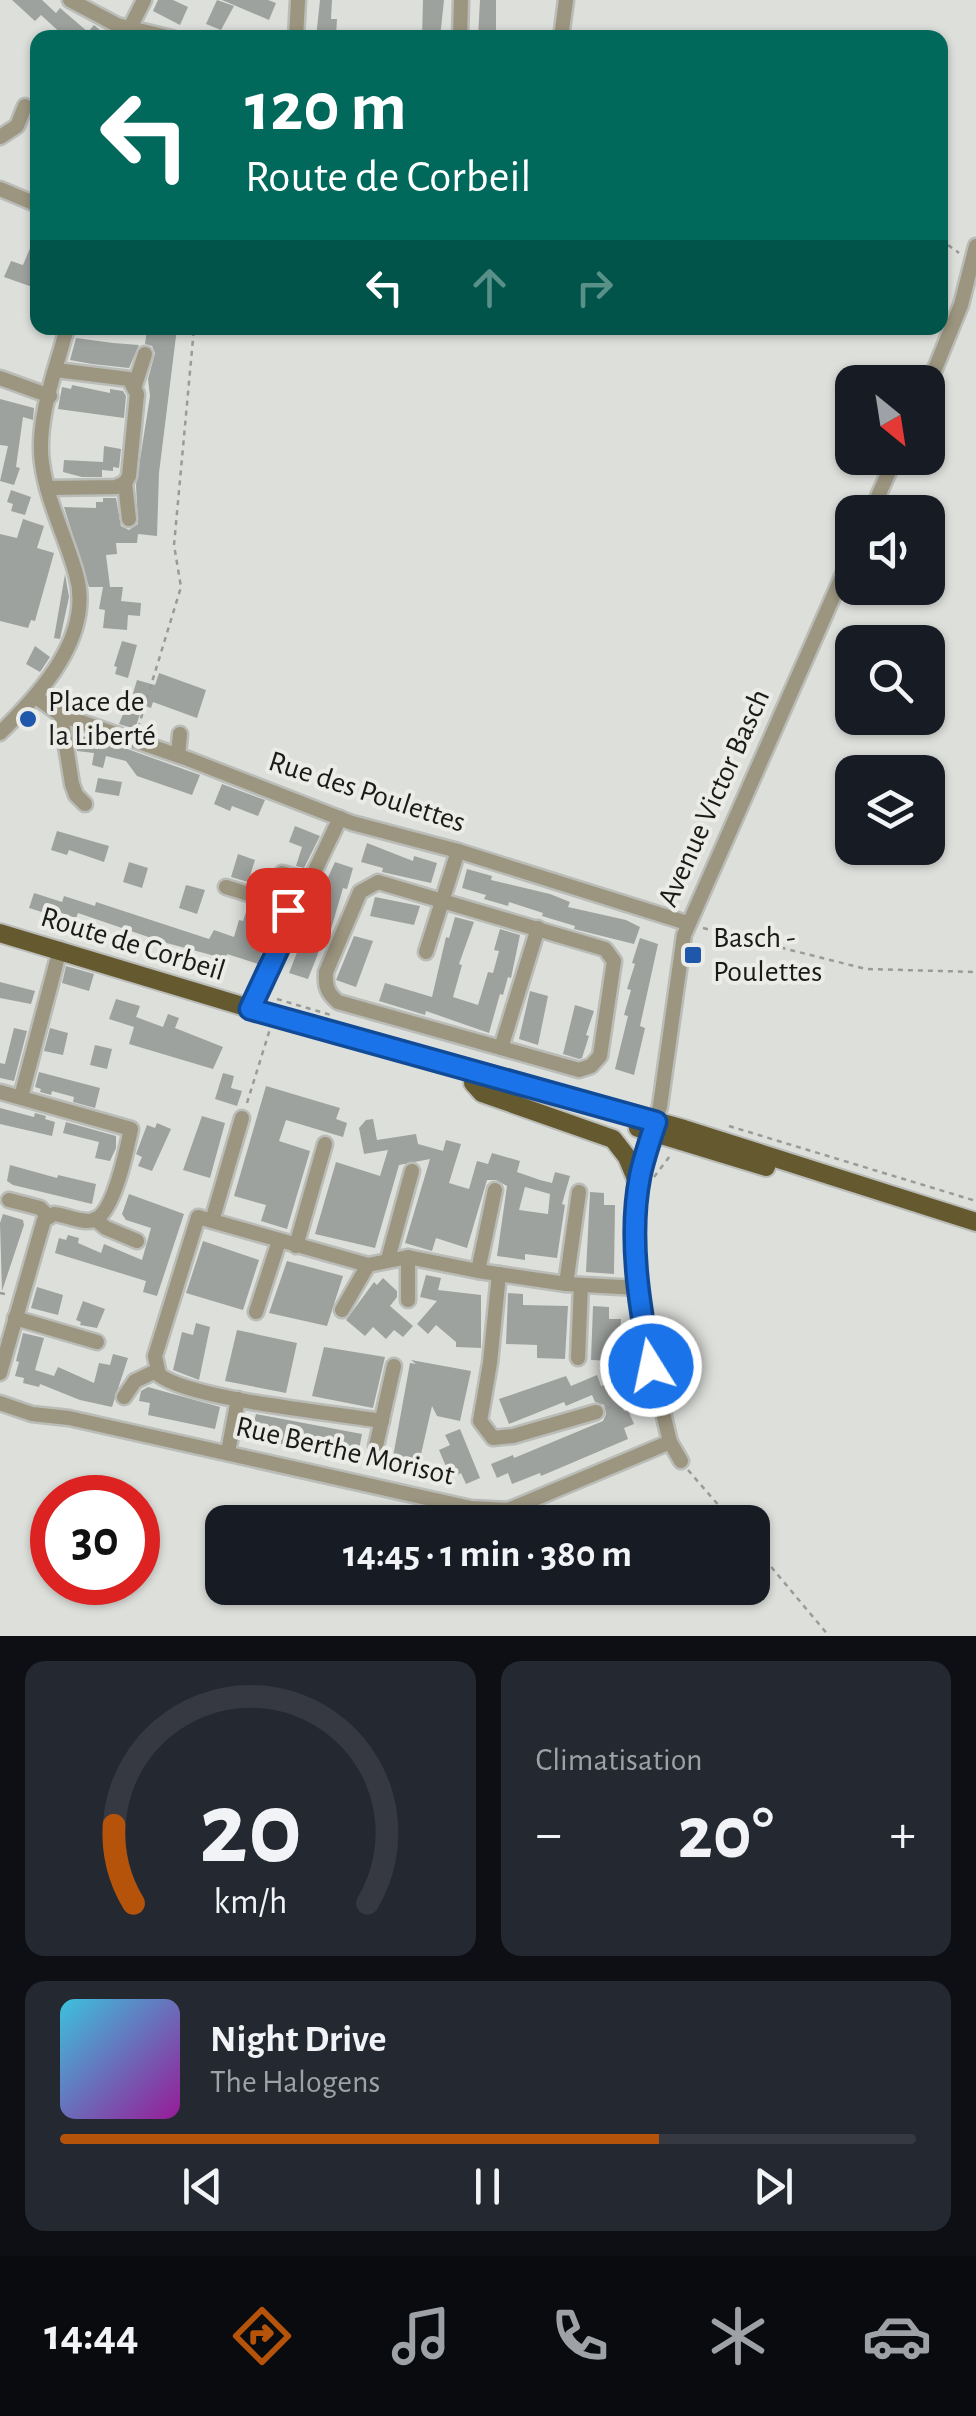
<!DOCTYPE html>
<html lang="fr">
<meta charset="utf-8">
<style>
body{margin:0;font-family:"Alegreya Sans",sans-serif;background:#242831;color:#f1f3f6;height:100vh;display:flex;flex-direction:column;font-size:38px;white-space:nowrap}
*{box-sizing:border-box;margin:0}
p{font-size:32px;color:#9ea1a6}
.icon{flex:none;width:55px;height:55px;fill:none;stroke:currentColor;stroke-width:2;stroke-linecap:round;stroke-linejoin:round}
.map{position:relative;height:1636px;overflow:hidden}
.panel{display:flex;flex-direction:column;gap:25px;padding:25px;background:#0d0f14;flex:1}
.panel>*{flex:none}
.top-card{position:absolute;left:30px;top:30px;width:918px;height:305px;border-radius:20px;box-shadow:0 2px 8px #0004;background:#00695c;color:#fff;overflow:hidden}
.needle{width:65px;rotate:150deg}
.buttons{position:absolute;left:835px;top:365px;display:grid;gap:20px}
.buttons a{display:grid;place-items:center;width:110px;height:110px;border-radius:20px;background:#171b24;box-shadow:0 2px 8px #0004;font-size:50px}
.speed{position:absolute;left:30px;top:1475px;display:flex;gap:20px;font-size:50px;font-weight:700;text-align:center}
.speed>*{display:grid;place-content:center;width:130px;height:130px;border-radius:50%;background:#171b24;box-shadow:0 2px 8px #0004;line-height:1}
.speed .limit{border:15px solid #d22;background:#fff;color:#111}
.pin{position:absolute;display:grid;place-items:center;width:85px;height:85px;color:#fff;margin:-42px;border-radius:20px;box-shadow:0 5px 15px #0006}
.me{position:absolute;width:110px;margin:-55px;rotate:350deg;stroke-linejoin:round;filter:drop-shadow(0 0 8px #0008)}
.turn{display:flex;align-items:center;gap:35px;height:210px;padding:0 50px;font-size:45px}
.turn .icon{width:130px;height:130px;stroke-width:2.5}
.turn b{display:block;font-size:70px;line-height:85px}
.lanes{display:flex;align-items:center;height:95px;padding:0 50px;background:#0003;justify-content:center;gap:50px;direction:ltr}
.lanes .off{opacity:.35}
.big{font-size:75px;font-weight:600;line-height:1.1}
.panel .widget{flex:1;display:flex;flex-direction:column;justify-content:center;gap:15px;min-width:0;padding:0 35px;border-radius:20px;background:#242831}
.panel .dial{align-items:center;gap:0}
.dial svg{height:260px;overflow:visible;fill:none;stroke:#363941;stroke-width:7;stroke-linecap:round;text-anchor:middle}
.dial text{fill:#f1f3f6;stroke:none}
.song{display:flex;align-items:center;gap:30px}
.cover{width:120px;height:120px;border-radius:15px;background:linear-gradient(135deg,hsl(190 70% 55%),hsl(300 70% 35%))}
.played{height:10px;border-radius:5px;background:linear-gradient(90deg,#b45309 70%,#363941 70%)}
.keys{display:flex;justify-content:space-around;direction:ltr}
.heat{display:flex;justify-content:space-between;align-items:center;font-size:55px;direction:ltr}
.panel .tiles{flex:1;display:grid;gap:25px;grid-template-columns:1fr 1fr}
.widget:last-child{grid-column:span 2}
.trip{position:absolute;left:205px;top:1505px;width:565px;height:100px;border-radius:20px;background:#171b24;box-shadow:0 2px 8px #0004;font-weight:600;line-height:100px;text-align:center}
.tabs{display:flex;height:160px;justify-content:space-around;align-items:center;background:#090b0e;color:#9ea1a6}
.tabs .icon{width:70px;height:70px}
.tabs .active{color:#b45309}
.tabs b{font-size:45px;color:#f1f3f6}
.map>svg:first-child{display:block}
</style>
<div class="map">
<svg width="976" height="1636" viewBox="0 0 976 1636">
<rect width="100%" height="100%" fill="#dddfdb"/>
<g fill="#9ea29f" fill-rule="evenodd">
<polygon points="12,0 42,0 56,13 60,8 88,32 94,25 109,38 66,38 41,15 35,21"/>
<polygon points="158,0 173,0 188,7 180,25 153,11"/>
<polygon points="217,0 234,6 221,30 206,24"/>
<polygon points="222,0 268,0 276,3 269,20"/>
<polygon points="320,0 332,0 331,19 337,19 336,36 316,38"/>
<polygon points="423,0 444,0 440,38 422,38"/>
<polygon points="480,0 496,0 496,38 478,38"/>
<polygon points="38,229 38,289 4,277 11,261 23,265"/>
<polygon points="154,328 177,328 159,473 157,536 138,534 137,543 116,543 117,554 106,555 110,587 123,587 121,601 141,603 140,616 128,615 127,630 103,628 105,610 99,609 103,587 89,587 64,507 96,508 96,502 103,502 103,498 116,498 121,526 129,530 138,524 136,485 150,396 148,379 155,353 152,346 145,344 147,330 154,331"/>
<polygon points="76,338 113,343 139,345 129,368 92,364 70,360"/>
<polygon points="72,385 110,393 110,389 123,391 126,396 124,418 58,409 62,387 71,389"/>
<polygon points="0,399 34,408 33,420 23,417 16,467 20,468 14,485 0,481 8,446 0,445"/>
<polygon points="104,446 121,449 119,468 113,467 113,471 102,470 102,477 82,477 63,472 64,460 103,462"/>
<polygon points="11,490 31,497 25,515 11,511 13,504 7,502"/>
<polygon points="23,519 44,526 37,548 54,553 35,621 31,620 28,628 0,621 0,534 17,538"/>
<polygon points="65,574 69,597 60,639 54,638"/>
<polygon points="122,641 137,645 128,678 115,674 117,667 114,666"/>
<polygon points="35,646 50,657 40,672 26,664"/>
<polygon points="159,673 206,690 197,718 153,702 151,708 143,705 135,729 119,724 125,709 128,710 137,680 155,685"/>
<polygon points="76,735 102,740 200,775 192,795 137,776 126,761 106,756 103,768 92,765 94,753 77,751"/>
<polygon points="98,778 122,782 119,796 95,792"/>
<polygon points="222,784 265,800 258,816 232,806 230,811 214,804"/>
<polygon points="295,826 320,836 304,868 296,866 302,847 289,842"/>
<polygon points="57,831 109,846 104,862 69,850 67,855 51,850"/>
<polygon points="367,843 413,861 414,856 437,863 431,883 382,872 383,868 361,862"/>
<polygon points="238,854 255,860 248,882 231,877"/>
<polygon points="129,862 148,868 142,888 123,882"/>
<polygon points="335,862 353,868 347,889 343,888 328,939 324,938 308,979 289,973 305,932 310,934 316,911 295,905 289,897 277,892 279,883 321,893"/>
<polygon points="467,869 492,876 491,880 550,894 570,902 568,907 626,920 640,927 634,944 574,929 575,926 542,916 543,913 509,902 508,906 484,899 486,895 462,888"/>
<polygon points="186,885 205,890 197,914 179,908"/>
<polygon points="34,893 62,902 64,896 95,906 96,902 209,939 214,930 234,937 239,920 243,921 246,912 263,917 253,949 262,952 258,964 227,954 226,959 163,942 78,913 76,918 43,907 42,912 29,908"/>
<polygon points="375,897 420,906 414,925 370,916"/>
<polygon points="455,917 474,922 459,964 462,965 453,997 478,1005 488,972 493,973 499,951 494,950 500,929 520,935 511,978 508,977 503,995 500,994 489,1033 426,1011 425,1015 379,1001 385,983 432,997 446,937 449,938"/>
<polygon points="354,936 373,941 356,987 336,980"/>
<polygon points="640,938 658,944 640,1026 645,1028 634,1075 615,1069 628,1016 624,1015 631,990 627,989 635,964 632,963"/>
<polygon points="66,966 94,974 89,991 62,983"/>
<polygon points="0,982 35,991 31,1004 0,998"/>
<polygon points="530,991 548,996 538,1045 519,1039"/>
<polygon points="116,999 140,1006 136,1017 163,1027 168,1014 179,1018 175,1028 223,1047 213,1069 129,1044 134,1027 109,1019"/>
<polygon points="575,1005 594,1011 586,1035 589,1036 582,1058 579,1059 563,1054"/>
<polygon points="14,1028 27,1031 14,1081 0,1078 0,1063 5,1064"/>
<polygon points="50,1028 68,1033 63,1055 44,1051"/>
<polygon points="95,1045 112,1049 107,1069 90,1065"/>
<polygon points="39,1072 100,1088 95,1108 73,1102 74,1097 52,1091 51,1095 40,1092 41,1089 35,1087"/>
<polygon points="223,1073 234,1076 231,1088 242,1091 237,1106 215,1099"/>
<polygon points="266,1086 340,1108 336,1119 347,1123 343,1137 286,1120 279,1141 310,1151 287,1229 261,1221 266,1205 234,1196"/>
<polygon points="0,1108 34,1117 35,1113 46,1116 45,1119 55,1122 52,1136 0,1124"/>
<polygon points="202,1116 225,1123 210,1178 183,1170"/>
<path d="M373,1119l4,21 39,-6 2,10 25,7 3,-11 15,4 -12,39 20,6 8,-28 11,3 4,-11 28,8 -3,11 23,8 12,3 3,-11 15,4 -8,28 3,1 -8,53 -32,-4v6l-28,-4 10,-70 -11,-6h-9l-20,68 -31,-10 -4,13 -27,-8 25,-84 -31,6 -24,83 -60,-14 21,-72 44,14 8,-26 -24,4 -5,-26 7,-8zM525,1187l25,7 -2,20 -29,-4z"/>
<polygon points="66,1122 116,1136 116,1148 110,1161 95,1158 99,1142 63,1133"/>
<polygon points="157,1123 171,1129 152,1171 138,1166 142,1157 136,1154 147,1125 155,1128"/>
<polygon points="10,1165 57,1178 58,1175 96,1184 92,1204 13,1185 7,1181"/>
<polygon points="590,1192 604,1193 604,1205 615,1205 614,1274 586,1272"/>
<polygon points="129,1194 184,1214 157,1296 143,1292 146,1281 55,1253 59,1238 66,1240 68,1235 79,1238 78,1243 101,1253 104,1244 142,1260 151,1228 126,1220 122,1214"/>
<polygon points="3,1214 23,1220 24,1225 2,1291 0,1223"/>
<polygon points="203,1241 259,1260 243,1310 186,1293"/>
<polygon points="287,1261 343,1276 327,1326 269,1313"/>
<polygon points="426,1275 441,1278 438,1290 481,1295 481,1348 456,1347 456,1342 436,1325 428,1334 417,1324 437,1301 420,1297"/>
<polygon points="383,1278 397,1291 397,1297 390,1306 413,1326 403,1337 394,1330 386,1339 373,1327 365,1336 346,1320 374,1282 377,1285"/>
<polygon points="37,1287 63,1295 58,1315 31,1308"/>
<polygon points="508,1293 523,1294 523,1305 568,1306 565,1359 537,1358 537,1345 506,1344"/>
<polygon points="83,1301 105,1309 97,1328 80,1325 81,1322 76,1320"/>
<polygon points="593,1306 609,1307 609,1319 621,1319 619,1361 591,1360"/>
<polygon points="196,1323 210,1327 199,1380 173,1370 182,1332 193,1335"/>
<polygon points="237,1330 297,1343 286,1393 225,1381"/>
<polygon points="23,1333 44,1338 35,1370 54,1376 58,1367 94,1383 99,1363 110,1365 113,1354 128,1358 112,1407 80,1400 40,1384 39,1387 23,1383 24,1378 15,1376 19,1362 16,1361"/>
<polygon points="324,1347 385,1357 373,1408 312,1396"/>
<polygon points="411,1360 471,1371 460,1421 437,1416 432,1406 419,1463 409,1460 407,1471 391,1468 410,1363 416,1364"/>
<polygon points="597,1375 601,1386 613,1382 624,1411 628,1410 634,1424 624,1428 628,1439 541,1476 540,1473 512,1484 508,1473 497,1478 491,1464 513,1455 514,1458 603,1421 606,1414 604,1405 595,1402 592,1395 566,1406 564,1402 509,1424 499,1399 566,1376 571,1386"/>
<polygon points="148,1387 220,1407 215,1429 148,1415 150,1403 139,1401 141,1391"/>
<polygon points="256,1414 362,1434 357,1460 262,1440 265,1428 253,1426"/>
<polygon points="460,1429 480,1478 466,1484 461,1473 451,1478 439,1450 450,1445 445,1435"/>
</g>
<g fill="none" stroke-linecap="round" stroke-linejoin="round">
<g stroke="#babcb8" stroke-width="19">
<g id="minor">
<polyline points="70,0 117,25 172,38"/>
<polyline points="130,28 144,0"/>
<polyline points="296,38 298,0"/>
<polyline points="460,38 461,0"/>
<polyline points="561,38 566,0"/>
<polyline points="0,137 17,126 25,106"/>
<polyline points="0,189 38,205"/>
<polyline points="0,378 50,396"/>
<polyline points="135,385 145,354"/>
<polyline points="928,386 961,305 976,246"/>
<polyline points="125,483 129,519"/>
<polyline points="47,488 116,487 125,483 129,476 137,394 129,379 56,370"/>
<polyline points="871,512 895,458"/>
<polyline points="36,697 61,715 188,759 352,823 458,851 687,923"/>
<polyline points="61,715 72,784 76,795 85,804"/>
<path d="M0,733c40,-39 94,-97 76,-159 -10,-37 -29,-72 -34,-111 -6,-43 14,-94 25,-135"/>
<polyline points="178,755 180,734"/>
<polyline points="282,873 310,881 340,818"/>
<path d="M378,882l227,67 9,12 -14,95 -9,10 -12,4 -241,-68c-11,-9 -13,-16 -12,-30l34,-80z"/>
<polyline points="226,887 281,904 290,916 250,1009"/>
<polyline points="426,952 458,851"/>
<polyline points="501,1048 538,928"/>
<path d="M0,1092l131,37c-4,19 -17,84 -37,91 -11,4 -28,-5 -40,-6l-10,6 -44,153"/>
<polyline points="21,1097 60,949"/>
<polyline points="9,1200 40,1208 48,1216"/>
<polyline points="95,1219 106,1228 137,1241"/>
<polyline points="212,1221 242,1118"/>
<polyline points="296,1246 325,1144"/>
<polyline points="388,1259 412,1171"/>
<polyline points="478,1271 495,1190"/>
<polyline points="499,1274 490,1363 480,1421 493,1438 513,1436 596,1412"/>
<polyline points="566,1284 579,1192"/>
<polyline points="408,1300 408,1257"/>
<polyline points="342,1310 368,1265"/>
<polyline points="256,1312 279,1241"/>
<polyline points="15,1318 97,1342"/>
<polyline points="578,1358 581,1285"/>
<polyline points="124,1397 135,1381 156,1371"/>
<polyline points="0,1403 32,1414 69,1418 471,1508 508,1510 670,1442"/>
<path d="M382,1421c-48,-8 -189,-21 -223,-46l-4,-19 43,-139 170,48 40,-8 70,14 88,13 72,4"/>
<polyline points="376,1446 394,1366"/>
<polyline points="228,1452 238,1399"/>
<polyline points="681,1461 670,1442 646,1341 635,1235 640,1173 660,1106 684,935 852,554"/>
</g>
</g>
<g stroke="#babcb8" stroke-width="22">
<g id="major">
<polyline points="0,933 342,1036 366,1040 684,1129 976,1222"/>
<polyline points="473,1083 482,1093 613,1139 627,1157 639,1186"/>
<polyline points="638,1128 766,1167"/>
</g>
</g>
<g stroke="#9a9b98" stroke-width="2.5" stroke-dasharray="5 5" stroke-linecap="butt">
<polyline points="940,239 959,253"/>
<polyline points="138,728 181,587 174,545 194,328"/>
<polyline points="703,928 866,969 976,972"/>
<polyline points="277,999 331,1015"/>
<polyline points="247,1103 270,1029"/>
<polyline points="729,1126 976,1201"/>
<polyline points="654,1177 670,1156"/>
<polyline points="0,1293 9,1295"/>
<polyline points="607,1408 642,1395"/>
<polyline points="688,1470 733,1522"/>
<polyline points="752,1544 829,1636"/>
</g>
<use href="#minor" stroke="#9c957f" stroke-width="14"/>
<use href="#major" stroke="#65592f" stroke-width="18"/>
</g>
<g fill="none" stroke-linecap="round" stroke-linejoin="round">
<g stroke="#114b97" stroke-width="25">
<path id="route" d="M288,910v18l-38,81 406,113c-6,18 -12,35 -16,54 -12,61 -1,129 11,190"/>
</g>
<use href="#route" stroke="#1a73e8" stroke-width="18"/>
</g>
<g fill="#1f58aa" stroke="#ebece8" stroke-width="4">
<circle cx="28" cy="719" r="10"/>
<rect x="683" y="945" width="20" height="20" rx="5"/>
</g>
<g text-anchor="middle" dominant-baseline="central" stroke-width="8" stroke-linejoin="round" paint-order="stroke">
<g font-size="30" fill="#1a1a19" stroke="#ebece8" text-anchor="start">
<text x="48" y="702">Place de<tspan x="48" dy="34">la Liberté</tspan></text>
<text x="713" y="938">Basch -<tspan x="713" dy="34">Poulettes</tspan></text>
</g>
<g font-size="30" fill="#1a1a19" stroke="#ebece8">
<text transform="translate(367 792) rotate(18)">Rue des Poulettes</text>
<text transform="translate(714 798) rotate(-66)">Avenue Victor Basch</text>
<text transform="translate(133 944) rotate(17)">Route de Corbeil</text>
<text transform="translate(345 1451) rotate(13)">Rue Berthe Morisot</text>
</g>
</g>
</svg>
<div class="buttons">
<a><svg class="needle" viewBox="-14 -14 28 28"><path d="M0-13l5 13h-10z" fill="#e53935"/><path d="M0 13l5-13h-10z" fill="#9ea1a6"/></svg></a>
<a><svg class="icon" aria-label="sound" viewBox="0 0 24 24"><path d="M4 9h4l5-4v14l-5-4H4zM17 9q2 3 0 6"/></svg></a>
<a><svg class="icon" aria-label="search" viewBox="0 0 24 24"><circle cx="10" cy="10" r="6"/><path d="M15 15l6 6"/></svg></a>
<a><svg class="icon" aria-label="layers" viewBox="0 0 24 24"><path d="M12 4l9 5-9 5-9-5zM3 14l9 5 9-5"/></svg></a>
</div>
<div class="speed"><div class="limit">30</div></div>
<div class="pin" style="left:288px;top:910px;background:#d93025"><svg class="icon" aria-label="arrive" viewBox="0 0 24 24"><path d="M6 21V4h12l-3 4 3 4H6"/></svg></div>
<svg class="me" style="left:651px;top:1366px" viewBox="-20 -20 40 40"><circle r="17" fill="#1a73e8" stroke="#fff" stroke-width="3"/><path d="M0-11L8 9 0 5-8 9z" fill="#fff"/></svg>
<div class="trip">14:45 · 1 min · 380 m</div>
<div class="top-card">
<div class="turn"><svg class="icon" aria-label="left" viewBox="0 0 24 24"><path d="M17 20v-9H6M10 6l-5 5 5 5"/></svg><div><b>120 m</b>Route de Corbeil</div></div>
<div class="lanes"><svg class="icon" aria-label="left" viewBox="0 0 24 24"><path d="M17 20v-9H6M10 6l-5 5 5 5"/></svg><svg class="icon off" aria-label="ahead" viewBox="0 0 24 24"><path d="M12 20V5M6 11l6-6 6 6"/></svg><svg class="icon off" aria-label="right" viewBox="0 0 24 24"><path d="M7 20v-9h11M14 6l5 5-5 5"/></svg></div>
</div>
</div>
<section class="panel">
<div class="tiles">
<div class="widget dial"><svg viewBox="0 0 100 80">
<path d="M14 69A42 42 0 1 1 86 69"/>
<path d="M14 69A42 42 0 0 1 8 45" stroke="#b45309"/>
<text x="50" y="56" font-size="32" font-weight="700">20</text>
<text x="50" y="72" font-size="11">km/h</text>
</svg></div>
<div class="widget"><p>Climatisation</p>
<div class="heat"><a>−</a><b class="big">20°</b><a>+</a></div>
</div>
<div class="widget">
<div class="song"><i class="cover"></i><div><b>Night Drive</b><p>The Halogens</p></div></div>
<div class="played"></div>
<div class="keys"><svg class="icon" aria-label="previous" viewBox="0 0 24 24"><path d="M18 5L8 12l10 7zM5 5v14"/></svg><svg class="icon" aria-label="pause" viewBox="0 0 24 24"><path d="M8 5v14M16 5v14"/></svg><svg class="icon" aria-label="next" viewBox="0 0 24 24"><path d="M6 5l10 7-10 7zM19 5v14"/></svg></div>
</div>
</div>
</section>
<nav class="tabs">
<b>14:44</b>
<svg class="icon active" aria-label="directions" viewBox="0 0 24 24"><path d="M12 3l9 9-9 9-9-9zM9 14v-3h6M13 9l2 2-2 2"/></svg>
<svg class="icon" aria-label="music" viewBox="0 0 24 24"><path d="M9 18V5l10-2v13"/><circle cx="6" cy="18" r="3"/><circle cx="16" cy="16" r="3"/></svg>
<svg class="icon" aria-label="phone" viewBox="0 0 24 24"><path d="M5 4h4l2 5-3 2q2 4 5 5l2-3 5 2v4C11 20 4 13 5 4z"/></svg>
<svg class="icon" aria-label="climate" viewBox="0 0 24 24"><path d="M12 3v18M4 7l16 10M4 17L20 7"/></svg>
<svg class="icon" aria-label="car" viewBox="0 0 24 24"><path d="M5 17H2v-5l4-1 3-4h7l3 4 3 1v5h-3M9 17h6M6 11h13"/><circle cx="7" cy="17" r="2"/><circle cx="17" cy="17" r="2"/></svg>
</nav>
